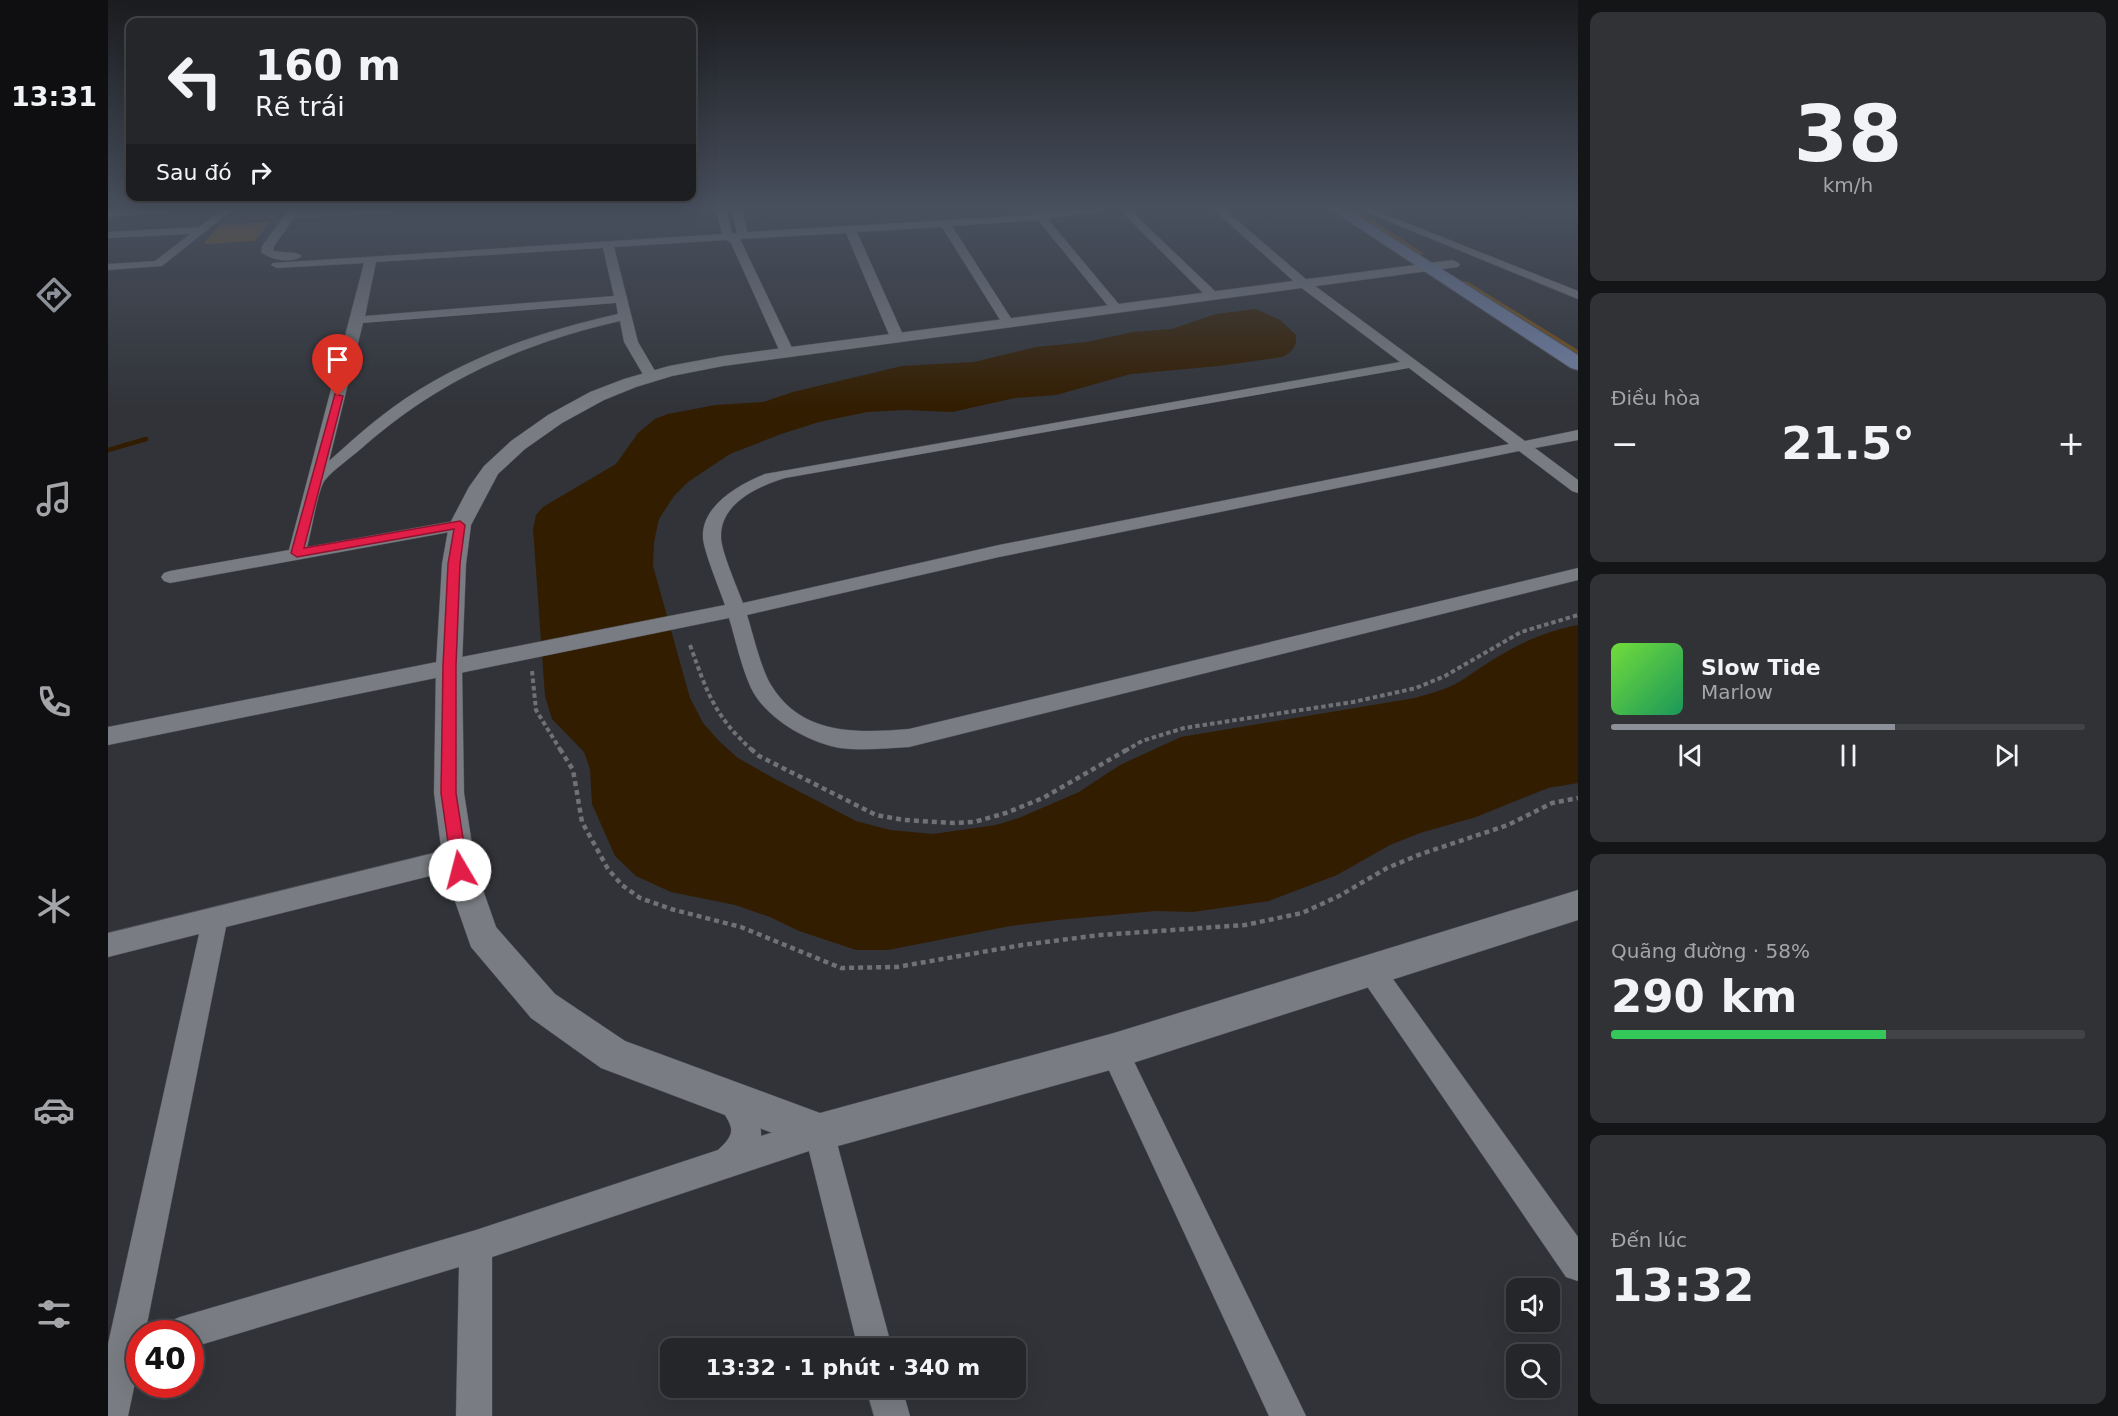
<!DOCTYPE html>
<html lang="vi">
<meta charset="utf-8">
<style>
body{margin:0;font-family:"DejaVu Sans",sans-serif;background:#313236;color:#f1f3f6;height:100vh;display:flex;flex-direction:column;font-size:22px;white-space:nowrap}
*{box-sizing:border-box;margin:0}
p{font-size:20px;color:#a3a5a8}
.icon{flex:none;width:33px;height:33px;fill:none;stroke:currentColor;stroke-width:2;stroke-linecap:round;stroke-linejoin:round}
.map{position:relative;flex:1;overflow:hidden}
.panel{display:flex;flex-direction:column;gap:12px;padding:12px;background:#141517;width:540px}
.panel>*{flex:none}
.top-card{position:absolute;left:18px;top:18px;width:570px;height:183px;border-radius:12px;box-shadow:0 6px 24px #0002,0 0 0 2px #424347;background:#25262a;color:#f1f3f6;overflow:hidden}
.controls{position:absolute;left:1398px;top:1278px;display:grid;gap:12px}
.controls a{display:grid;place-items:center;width:54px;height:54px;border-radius:12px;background:#25262a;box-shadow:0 6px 24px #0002,0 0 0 2px #424347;font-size:30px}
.speed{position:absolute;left:18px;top:1320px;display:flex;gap:12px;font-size:30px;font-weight:700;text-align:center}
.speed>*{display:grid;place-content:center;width:78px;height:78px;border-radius:50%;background:#25262a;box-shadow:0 6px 24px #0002,0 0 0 2px #424347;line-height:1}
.speed .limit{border:9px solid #d22;background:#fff;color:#111}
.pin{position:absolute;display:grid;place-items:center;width:51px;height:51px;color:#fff;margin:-62px -26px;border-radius:50% 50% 50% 0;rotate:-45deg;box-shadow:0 0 6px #0007}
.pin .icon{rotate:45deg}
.me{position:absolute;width:66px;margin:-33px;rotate:352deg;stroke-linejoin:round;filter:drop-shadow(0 0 4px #0008)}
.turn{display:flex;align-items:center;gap:21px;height:126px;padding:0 30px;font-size:27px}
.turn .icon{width:78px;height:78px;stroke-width:2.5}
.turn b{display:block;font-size:42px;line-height:51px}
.then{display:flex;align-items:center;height:57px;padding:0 30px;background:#0003;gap:12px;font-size:22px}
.big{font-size:45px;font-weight:600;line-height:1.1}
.panel .tile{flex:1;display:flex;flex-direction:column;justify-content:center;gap:9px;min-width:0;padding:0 21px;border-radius:12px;background:#313236}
.panel .dial{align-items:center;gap:0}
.dial b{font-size:78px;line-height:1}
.song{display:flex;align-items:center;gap:18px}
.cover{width:72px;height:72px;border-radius:9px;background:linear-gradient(135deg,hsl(100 70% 55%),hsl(150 70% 35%))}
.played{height:6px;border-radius:3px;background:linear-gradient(90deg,#8c9099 60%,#424347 60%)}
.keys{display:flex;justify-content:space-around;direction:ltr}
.heat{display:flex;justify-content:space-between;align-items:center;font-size:33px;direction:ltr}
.charge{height:9px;border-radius:4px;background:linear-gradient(90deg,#34c759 58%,#424347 0)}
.trip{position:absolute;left:552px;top:1338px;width:366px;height:60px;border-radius:12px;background:#25262a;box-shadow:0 6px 24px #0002,0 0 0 2px #424347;font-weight:600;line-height:60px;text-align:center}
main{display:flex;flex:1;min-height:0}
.menu{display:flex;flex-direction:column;width:108px;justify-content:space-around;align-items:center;background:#0f0f11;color:#a3a5a8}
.menu .icon{width:42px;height:42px}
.menu .on{color:#8c9099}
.menu b{font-size:27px;color:#f1f3f6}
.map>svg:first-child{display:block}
</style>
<main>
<nav class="menu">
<b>13:31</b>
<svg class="icon on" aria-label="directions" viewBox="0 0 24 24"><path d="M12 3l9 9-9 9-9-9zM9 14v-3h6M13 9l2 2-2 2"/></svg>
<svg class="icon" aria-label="music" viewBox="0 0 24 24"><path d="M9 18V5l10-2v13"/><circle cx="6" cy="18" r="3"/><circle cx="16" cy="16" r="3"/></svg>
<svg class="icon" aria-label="phone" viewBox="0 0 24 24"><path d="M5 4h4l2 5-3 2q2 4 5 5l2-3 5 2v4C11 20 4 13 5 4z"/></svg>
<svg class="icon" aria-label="climate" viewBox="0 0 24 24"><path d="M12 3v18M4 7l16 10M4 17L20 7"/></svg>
<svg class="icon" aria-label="car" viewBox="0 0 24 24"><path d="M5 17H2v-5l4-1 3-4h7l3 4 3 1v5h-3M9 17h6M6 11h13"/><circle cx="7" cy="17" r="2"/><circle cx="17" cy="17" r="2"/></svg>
<svg class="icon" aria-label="filters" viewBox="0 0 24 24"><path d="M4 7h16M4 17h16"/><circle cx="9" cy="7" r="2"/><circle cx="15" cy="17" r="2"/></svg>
</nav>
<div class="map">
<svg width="1470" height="1416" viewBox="0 0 1470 1416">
<rect width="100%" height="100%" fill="#313338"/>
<g fill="#784e13">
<polygon points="1243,210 1250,210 1316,254 1308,254"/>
<polygon points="162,222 147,241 95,244 112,225"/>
<polygon points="1351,280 1360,282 1470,350 1470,358"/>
</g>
<path fill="#331d00" d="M1148,309l24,11 16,15c1,12 -4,17 -14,22l-63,9 -88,8 -75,21 -41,3 -63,14 -47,-2 -38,2 -48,10 -38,12 -51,20 -42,28 -14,14 -15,23 -5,23 -1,24 37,132 13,25 17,19 18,16 37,21 81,42 34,9 43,4 63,-9 23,-7 60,-26 41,-27 61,-28 234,-39c17,-5 37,-10 52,-21 36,-25 66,-43 111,-52v158l-30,5 -72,29 -56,16 -30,12 -53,30 -68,26 -76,11 -38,-1 -97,9 -48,6 -122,24h-32l-57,-19 -29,-14 -35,-12 -64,-13 -35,-16 -21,-20 -23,-52 -2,-35 -6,-17 -32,-33 -7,-23 -12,-167 3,-14 7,-8 73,-43 22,-31 17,-14 13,-5 47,-9 48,-3 30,-10 109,-26 72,-4 62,-15 51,-5 46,-10 39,-3 44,-15z"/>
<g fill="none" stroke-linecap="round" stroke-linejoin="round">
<polyline stroke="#331d00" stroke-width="4.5" points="0,450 38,439"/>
<g stroke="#4e5054" stroke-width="1">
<g id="minor">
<polygon points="20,210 66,210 61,213 0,217 0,211"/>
<polygon points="113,210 124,210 54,266 0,270 0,264 47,261 82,234 0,238 0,232 91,227"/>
<path d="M181,210h10l-1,1 100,-1 -5,3 -99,5 -20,28 -1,5 23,2 6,3c-11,8 -31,4 -41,-4l1,-6z"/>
<path d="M608,210h10l6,23h5l-5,-23h10l5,22 286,-17 -3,-5h10l3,3 15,-3h42l-5,3 -48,5 75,90 -6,4 -4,-1 -74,-91 -86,6 62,97 -6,4 -6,-4 -60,-96 -85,5 47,105 -7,4 -7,-4 -44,-104 -106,6 54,113 -7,4 -7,-4 -49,-109 -5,-3 -112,7 24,95 20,34 -2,3h-10l-2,-3 -20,-34 -4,-21c-99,23 -181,59 -257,126 -12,11 -28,21 -38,33 -7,8 -14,54 -18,67l153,-27 6,1 3,4 -3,4 -296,54 -6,-2 -3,-4 3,-4 6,-2 119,-21 75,-287 -87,5 -6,-3 2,-2 449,-29zM495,248l11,48 -249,20 11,-54zM508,303l2,11c-80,18 -159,45 -226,94 -22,16 -43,35 -63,53l34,-138z"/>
<polygon points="1012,210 1022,210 1108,292 1108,298 1100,298"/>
<path d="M1106,210h11l82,70 218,161 53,-11v10l-43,8 43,32v13l-6,-2 -53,-40 -520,106 -252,58c6,19 14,54 24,70 31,51 87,48 138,44l669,-161v12l-669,167c-23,1 -46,4 -69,1 -31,-5 -75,-30 -89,-60 -10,-22 -15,-47 -22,-70l-621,127v-18l617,-122c-5,-15 -21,-53 -22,-67 -2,-33 37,-54 62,-64l635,-112 -101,-76zM1301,368l100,76 -510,101 -256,58c-6,-16 -22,-52 -22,-66 -1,-34 38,-51 64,-59z"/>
<polygon points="1253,210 1266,210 1470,291 1470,299"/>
<polygon points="350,847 359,850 362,858 359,866 350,869 118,927 37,1334 32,1334 32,1359 20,1416 0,1416 0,1344 91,934 0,957 0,933"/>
<polygon points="1263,957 1272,961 1470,1237 1470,1281 1458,1277 1254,979 1250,970 1254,961"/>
<polygon points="1006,1037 1016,1041 1198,1416 1161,1416 992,1051 996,1041"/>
<path d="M624,1085c17,7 30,32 29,51l59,-19 11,4 61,227h-34l-49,-197 -317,106v159h-36l3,-149 -269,81v-14h-27l5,-12 12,-5 296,-87 242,-80c24,-22 10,-25 -1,-50l5,-10z"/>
<polygon points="758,1388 794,1388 802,1416 766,1416"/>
</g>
</g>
<g stroke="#4e5054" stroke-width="1">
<polygon id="tertiary" points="1345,260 1352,264 1350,267 615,366 564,376 528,387 496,400 454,423 417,449 390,474 363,525 358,564 354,666 356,793 368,870 388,927 447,994 517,1041 712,1113 1006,1033 1470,890 1470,920 1006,1069 712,1151 493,1068 423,1018 363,947 336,870 326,793 328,666 334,564 341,525 361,487 376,466 403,441 440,415 482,392 516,379 561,366 615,356"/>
</g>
<g stroke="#4e5054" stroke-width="2">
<polygon id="secondary" points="1224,210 1240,210 1470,355 1470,370 1463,368"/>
</g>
<g stroke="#6f7176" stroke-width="4" stroke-dasharray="4.5 3" stroke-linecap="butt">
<path d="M582,645c17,47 24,71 63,106"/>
<polyline points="424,671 428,710 453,751"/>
<polyline points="1017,751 1034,741 1076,728 1245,702 1308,688 1337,676 1413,632 1470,615"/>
</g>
<g stroke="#6f7176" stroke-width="4.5" stroke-dasharray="5 4" stroke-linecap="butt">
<polyline points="452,749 465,770 474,822 500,869 514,885 532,898 563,909 633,927 733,968 789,967 914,945 992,935 1137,925 1194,913 1231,896 1279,868 1313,854 1400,825 1444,803 1470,798"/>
<polyline points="643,749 651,756 768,815 796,820 846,823 866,822 898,813 935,798 1020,749"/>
</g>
<use href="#minor" fill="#797c82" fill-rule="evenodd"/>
<use href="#tertiary" fill="#797c82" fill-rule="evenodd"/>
<use href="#secondary" fill="#707fa2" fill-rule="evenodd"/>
</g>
<linearGradient id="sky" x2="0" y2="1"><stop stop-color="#1b1c1f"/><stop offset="0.51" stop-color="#48505e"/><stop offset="1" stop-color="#48505e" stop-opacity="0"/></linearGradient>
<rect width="1470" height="408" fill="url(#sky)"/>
<polygon fill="#e11d48" stroke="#92132f" stroke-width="1.5" points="227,394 235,396 196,548 352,521 357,525 352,564 348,666 348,793 360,870 357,875 352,877 346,875 344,870 333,793 335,666 340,564 346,529 189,557 183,553"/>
</svg>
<div class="controls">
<a><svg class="icon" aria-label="sound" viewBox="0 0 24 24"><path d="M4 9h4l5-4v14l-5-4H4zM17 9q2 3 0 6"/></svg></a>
<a><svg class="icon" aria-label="search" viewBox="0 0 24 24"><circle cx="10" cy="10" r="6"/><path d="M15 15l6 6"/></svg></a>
</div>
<div class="speed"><div class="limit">40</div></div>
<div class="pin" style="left:230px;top:396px;background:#d93025"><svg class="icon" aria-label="arrive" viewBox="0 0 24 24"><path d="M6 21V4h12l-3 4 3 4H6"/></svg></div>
<svg class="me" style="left:352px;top:870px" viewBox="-20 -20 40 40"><circle r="19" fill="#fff"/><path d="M0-13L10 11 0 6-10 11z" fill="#e11d48"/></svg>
<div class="trip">13:32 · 1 phút · 340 m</div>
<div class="top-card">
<div class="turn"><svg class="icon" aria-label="left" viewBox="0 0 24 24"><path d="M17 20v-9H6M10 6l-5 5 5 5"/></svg><div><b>160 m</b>Rẽ trái</div></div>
<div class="then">Sau đó<svg class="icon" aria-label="right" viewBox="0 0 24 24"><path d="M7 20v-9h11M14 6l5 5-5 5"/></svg></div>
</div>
</div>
<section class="panel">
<div class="tile dial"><b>38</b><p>km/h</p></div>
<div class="tile"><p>Điều hòa</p>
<div class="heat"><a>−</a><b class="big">21.5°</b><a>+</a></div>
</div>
<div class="tile">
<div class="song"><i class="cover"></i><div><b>Slow Tide</b><p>Marlow</p></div></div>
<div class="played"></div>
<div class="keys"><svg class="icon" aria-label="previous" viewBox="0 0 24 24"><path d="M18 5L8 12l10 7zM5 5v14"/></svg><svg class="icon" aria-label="pause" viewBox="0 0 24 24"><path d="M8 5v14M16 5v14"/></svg><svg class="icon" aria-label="next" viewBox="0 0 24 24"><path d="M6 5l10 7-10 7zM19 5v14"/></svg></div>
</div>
<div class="tile"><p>Quãng đường · 58%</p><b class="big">290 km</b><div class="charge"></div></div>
<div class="tile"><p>Đến lúc</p><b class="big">13:32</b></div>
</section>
</main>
